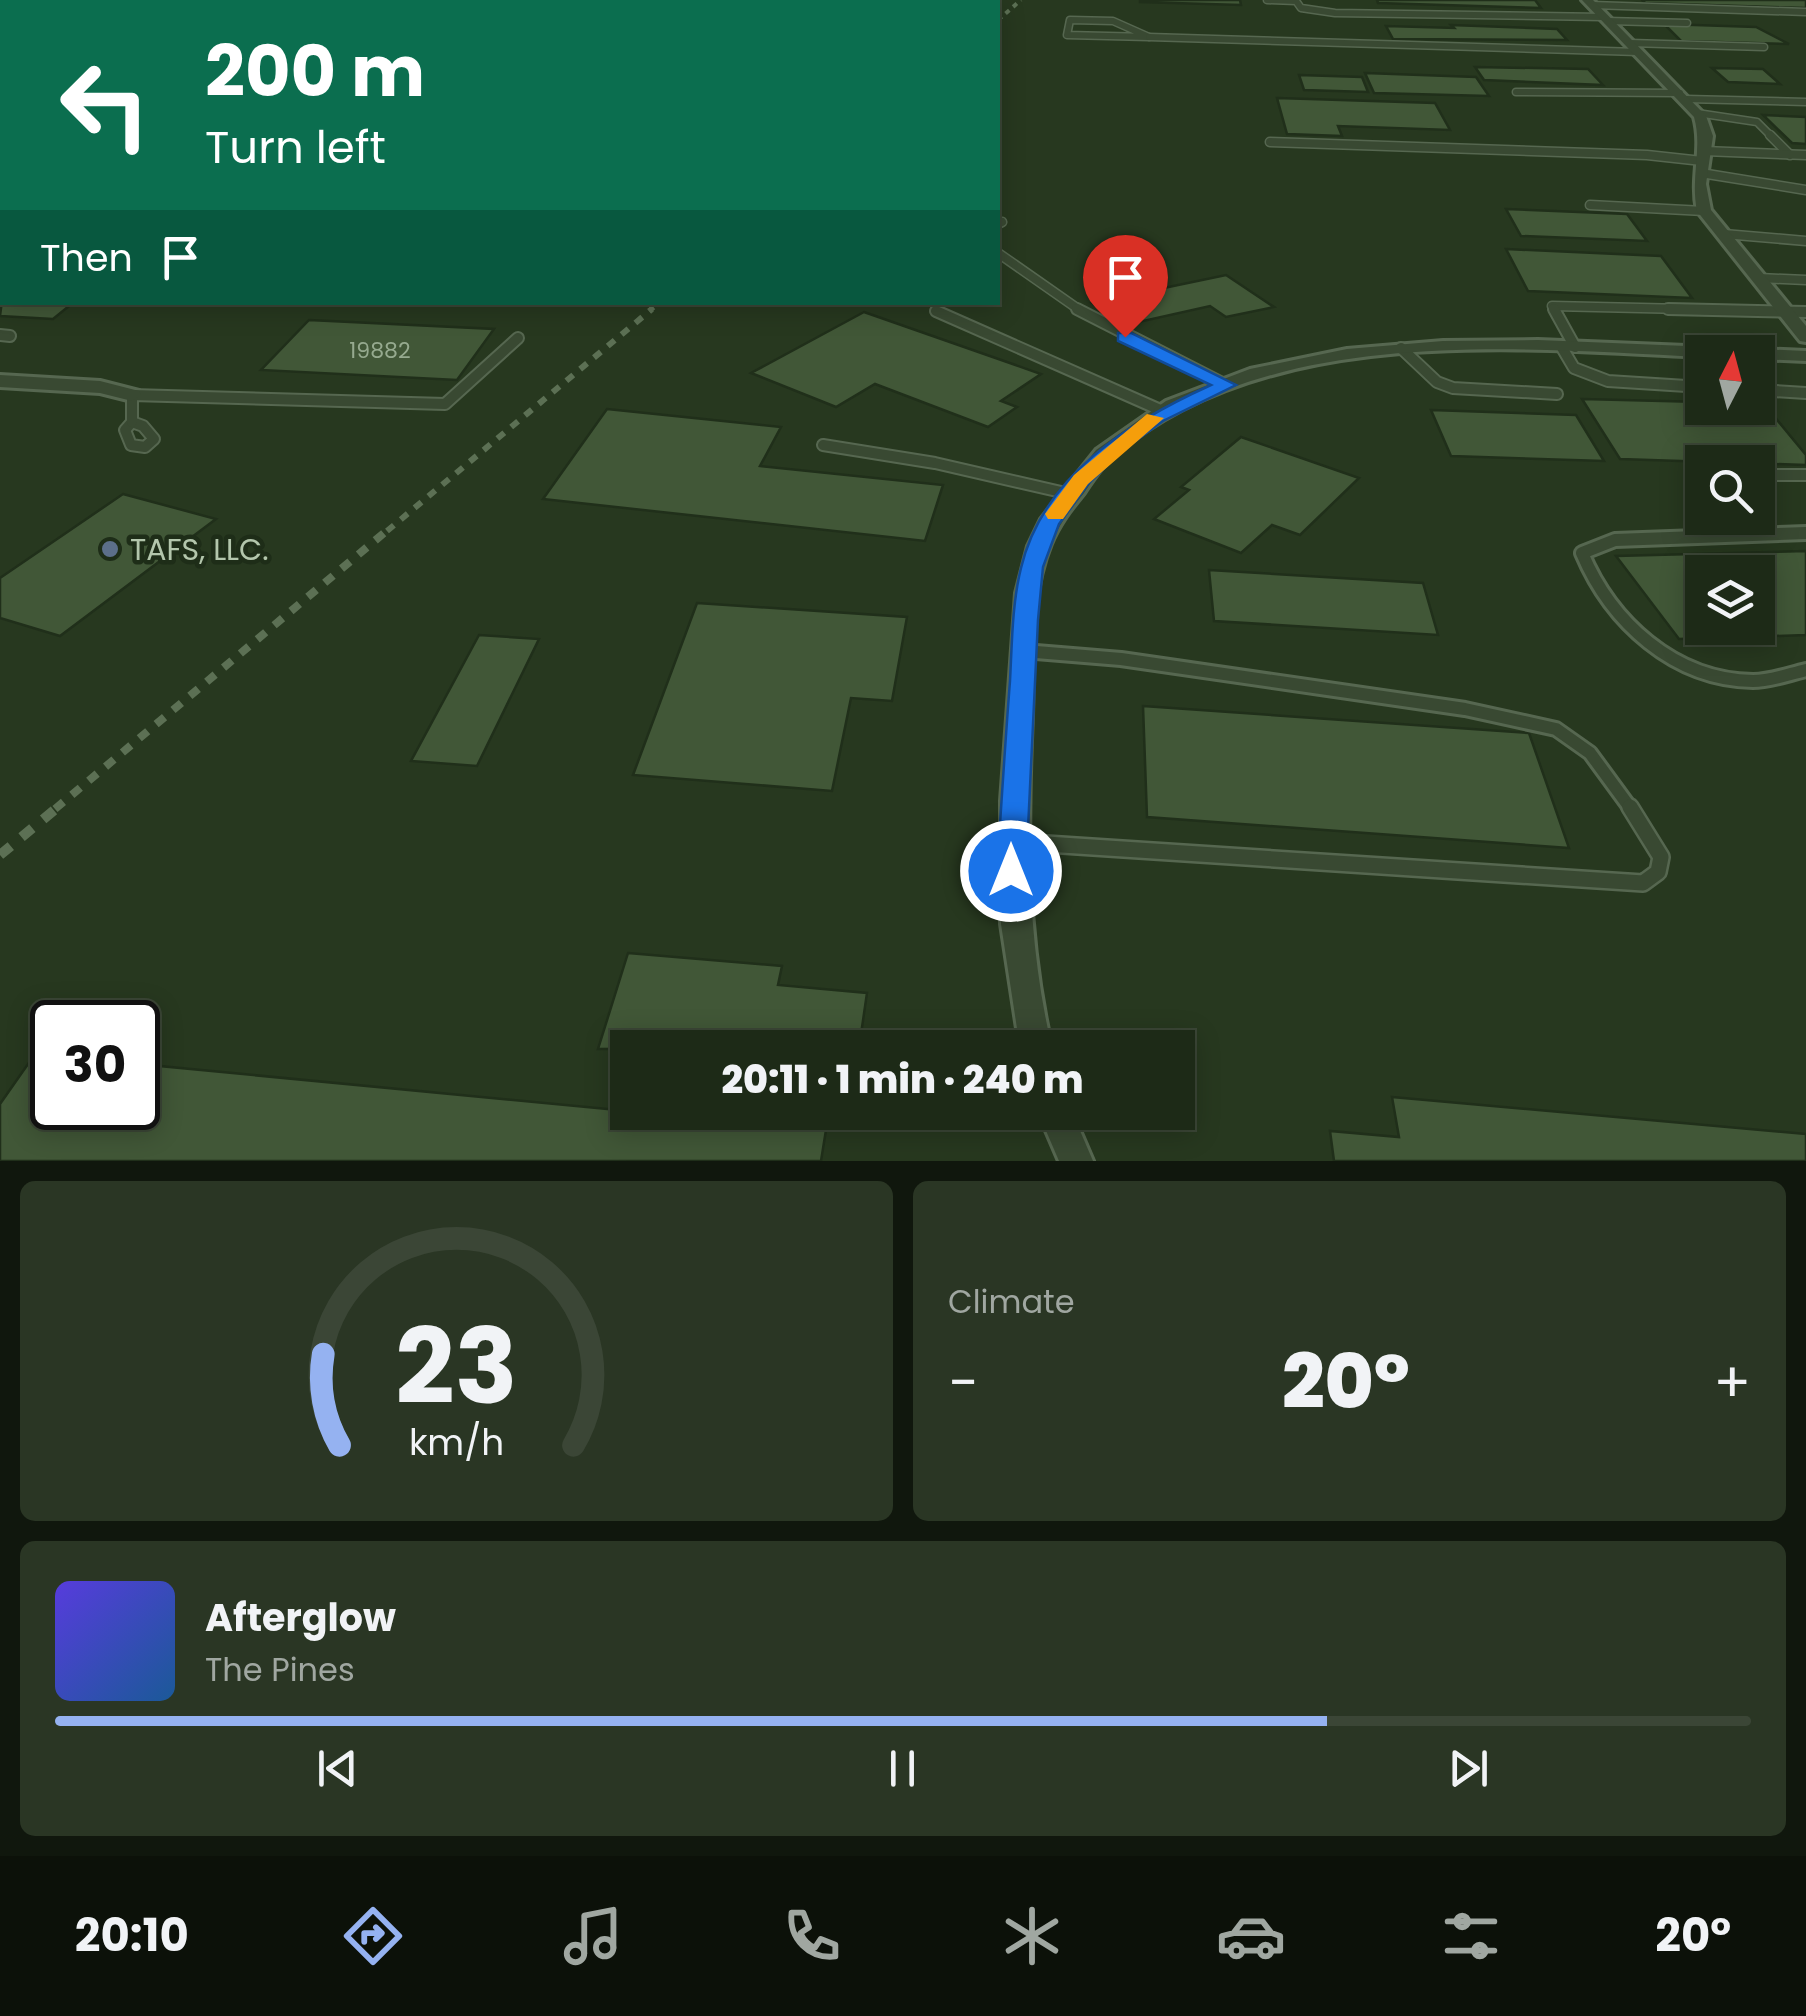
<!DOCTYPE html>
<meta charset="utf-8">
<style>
body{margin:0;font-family:Poppins,sans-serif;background:#2a3624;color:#f1f3f6;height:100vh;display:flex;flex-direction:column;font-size:38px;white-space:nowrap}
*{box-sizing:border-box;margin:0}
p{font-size:32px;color:#a0a7a1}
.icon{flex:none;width:55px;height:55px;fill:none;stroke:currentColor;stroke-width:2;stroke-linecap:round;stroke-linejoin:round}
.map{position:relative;height:1161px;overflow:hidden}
.panel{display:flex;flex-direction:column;gap:20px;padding:20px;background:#10170d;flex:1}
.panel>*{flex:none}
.hud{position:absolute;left:0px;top:0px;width:1000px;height:305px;box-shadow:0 5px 25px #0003,0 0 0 2px #3b4636;background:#0b6e4f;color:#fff;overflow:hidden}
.needle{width:65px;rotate:6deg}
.buttons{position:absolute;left:1685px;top:335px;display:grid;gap:20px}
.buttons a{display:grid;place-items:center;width:90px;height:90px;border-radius:0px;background:#1d2a17;box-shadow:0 5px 25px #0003,0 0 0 2px #3b4636;font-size:50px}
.speed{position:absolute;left:30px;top:1000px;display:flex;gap:20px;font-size:50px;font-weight:700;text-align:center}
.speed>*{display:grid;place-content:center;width:130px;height:130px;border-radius:50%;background:#1d2a17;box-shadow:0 5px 25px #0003,0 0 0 2px #3b4636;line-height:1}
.speed .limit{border:5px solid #111;border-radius:15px;background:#fff;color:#111}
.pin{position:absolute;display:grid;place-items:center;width:85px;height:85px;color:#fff;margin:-102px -42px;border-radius:50% 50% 50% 0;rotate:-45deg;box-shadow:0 0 10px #0007}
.pin .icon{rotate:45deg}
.me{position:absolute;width:110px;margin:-55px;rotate:0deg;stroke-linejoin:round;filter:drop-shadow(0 0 8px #0008)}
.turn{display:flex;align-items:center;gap:35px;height:210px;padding:0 40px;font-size:45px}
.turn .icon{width:130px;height:130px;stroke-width:2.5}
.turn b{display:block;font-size:70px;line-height:85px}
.then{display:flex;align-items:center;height:95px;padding:0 40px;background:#0003;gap:20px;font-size:38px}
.big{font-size:75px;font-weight:800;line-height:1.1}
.panel .widget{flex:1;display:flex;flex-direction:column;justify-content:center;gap:15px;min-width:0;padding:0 35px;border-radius:15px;background:#2a3624}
.panel .dial{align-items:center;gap:0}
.dial svg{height:260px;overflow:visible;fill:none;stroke:#3b4636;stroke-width:7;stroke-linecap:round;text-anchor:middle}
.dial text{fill:#f1f3f6;stroke:none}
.song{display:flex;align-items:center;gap:30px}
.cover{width:120px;height:120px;border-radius:15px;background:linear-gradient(135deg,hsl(250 70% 55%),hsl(210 70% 35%))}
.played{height:10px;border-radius:5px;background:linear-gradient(90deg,#95b2f1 75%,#3b4636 75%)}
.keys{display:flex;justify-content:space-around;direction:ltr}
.heat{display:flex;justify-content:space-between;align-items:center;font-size:55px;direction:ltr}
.panel .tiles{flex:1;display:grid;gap:20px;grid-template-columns:1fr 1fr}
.widget:last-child{grid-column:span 2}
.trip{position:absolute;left:610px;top:1030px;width:585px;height:100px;border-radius:0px;background:#1d2a17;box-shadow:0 5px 25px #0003,0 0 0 2px #3b4636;font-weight:800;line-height:100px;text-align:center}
.tab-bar{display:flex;height:160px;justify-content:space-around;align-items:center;background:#0c1109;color:#a0a7a1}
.tab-bar .icon{width:70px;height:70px}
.tab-bar .on{color:#95b2f1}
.tab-bar b{font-size:45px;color:#f1f3f6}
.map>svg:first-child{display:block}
</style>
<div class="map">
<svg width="1806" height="1161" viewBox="0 0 1806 1161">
<rect width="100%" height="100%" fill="#27381f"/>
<g fill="#415737" stroke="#202f1a" stroke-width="2.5" fill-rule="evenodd">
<polygon points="1140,0 1240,0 1241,5 1140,2"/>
<polygon points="1377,0 1535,0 1541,8 1378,3"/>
<polygon points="1642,0 1806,0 1806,8 1645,3"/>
<polygon points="1664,24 1756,27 1789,44 1681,41"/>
<polygon points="1451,25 1557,29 1567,40 1393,39 1386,26 1454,28"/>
<polygon points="1475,67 1588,69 1603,85 1484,80"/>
<polygon points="1712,68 1763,69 1780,84 1728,82"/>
<polygon points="1365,73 1476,77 1489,96 1374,93"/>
<polygon points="1299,75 1362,77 1368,92 1304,90"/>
<polygon points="1277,98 1435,103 1450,130 1338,126 1342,136 1287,134"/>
<polygon points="1763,115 1806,117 1806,144 1792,143"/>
<polygon points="1506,209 1627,214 1647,241 1521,236"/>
<polygon points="1506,249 1661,256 1692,298 1528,291"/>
<polygon points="1226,275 1274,307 1226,317 1210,306 1121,326 1092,303"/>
<polygon points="2,300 2,302 74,302 53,319 0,316"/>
<polygon points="864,312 1041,374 1001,401 1017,407 988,427 875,384 836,407 751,373"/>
<polygon points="309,320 494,329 457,380 261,370"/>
<polygon points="1582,399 1702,402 1702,408 1764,404 1806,455 1806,465 1620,459"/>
<polygon points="607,409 781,427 760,466 943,485 925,541 543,499"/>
<polygon points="1431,410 1576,415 1604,461 1451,456"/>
<polygon points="1241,437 1359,478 1300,535 1272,525 1241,553 1154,519 1189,490 1181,487"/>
<polygon points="123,494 216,519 60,636 0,618 0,578"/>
<path d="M1806,551v84l-127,4 -63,-83zM1702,572h56v56h-56z"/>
<polygon points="1209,570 1423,583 1438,635 1214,621"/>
<polygon points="697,603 907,617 892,701 851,698 832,791 633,775"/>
<polygon points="479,635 539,639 477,766 411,761"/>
<polygon points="1143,706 1529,733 1569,848 1147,817"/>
<polygon points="628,953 782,966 778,985 867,993 859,1048 598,1049"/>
<polygon points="35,1054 52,1056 52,1108 138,1108 138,1064 826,1130 821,1161 0,1161 0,1104"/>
<polygon points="1392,1097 1806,1134 1806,1161 1334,1161 1330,1131 1399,1137"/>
</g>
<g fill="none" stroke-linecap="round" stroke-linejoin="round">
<g stroke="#566750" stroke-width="9">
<g id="lane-far4">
<polyline points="1267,0 1296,1 1301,8 1335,13 1603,17"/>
<polyline points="194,2 199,0"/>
<polyline points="261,2 292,2"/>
<polyline points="306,2 311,0"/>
<polyline points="1592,5 1806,12"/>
<polygon points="1070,20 1113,21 1149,37 1067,35"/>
<polyline points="1607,21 1687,23"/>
<polyline points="1149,37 1638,52"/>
<polyline points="1630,43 1764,47"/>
<polyline points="1516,92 1680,93"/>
<polyline points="1686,99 1806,102"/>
<polyline points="1697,113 1757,122 1773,138"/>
</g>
</g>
<g stroke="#566750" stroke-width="11">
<g id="lane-far3">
<polyline points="1770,135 1790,155"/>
<polyline points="1270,142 1647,155 1702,161"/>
<polyline points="1704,151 1806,155"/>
<polyline points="1701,173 1806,190"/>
<polyline points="1590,205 1704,211"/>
<polyline points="998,224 1002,222"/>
<polyline points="1724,234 1806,241"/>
<polyline points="998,253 1081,311"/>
<polyline points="1759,278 1806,280"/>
<polyline points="1555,311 1552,306 1773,311"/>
</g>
</g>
<g stroke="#566750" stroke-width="14">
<g id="lane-far2">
<polyline points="1077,309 1226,385"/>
<polyline points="1554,309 1575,347"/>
<polyline points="1668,309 1806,312"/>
<polyline points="936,311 1165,412"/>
<polyline points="0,335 10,336"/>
<polyline points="1561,346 1574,368 1608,381 1702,387"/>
<polyline points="1401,348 1437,382 1453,388 1557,394"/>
<polyline points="1758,390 1806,393"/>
<polygon points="132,422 143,426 154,439 145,447 131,445 125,430"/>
<polyline points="132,422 132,395 445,404 518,338"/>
<polyline points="823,445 935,463 1070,494"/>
<polyline points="1758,475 1806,475"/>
</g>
</g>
<g stroke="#566750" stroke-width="18">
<g id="lane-far1">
<path d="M1806,533l-191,7 -33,13c29,69 92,127 171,128 18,0 36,-7 53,-11"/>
<polyline points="1024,651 1121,659 1465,709 1556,729 1590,753 1631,809"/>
</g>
</g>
<g stroke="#566750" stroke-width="20">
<polyline id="lane" points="1015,842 1643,883 1658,872 1661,857 1630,807"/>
</g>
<g stroke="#566750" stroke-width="6">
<g id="street">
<path d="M1582,0h11l113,116 7,20 -7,48 5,26 95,116v16l-6,-1 -103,-130c-7,-35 6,-62 -3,-94z"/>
<path d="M1538,340l173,7 9,5h-18v5c-189,-9 -437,-33 -590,100 -11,10 -20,24 -28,36 -13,16 -25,31 -33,51 -22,53 -17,115 -19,172 -5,113 -6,221 20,332h-32l-19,-124v-123l15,-208 12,-47 13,-27 55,-69 70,-49 84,-32 97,-20 96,-8z"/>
<polygon points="1758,349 1806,351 1806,361 1758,359 1758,352 1750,352"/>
<polygon points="0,375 100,381 139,391 141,395 132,401 100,393 0,387"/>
<polygon points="1038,1112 1072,1112 1093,1161 1059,1161"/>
</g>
</g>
<g stroke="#43533d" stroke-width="6">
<polygon id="highway" points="2,60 2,74 0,75 0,61"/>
</g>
<use href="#lane-far4" stroke="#394932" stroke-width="6"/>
<use href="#lane-far3" stroke="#394932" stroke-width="8"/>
<use href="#lane-far2" stroke="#394932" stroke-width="10"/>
<use href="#lane-far1" stroke="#394932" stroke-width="12"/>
<use href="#lane" stroke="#394932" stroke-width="15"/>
<use href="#street" fill="#394932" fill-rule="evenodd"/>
<use href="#highway" fill="#664f6f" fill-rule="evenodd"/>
<polyline stroke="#5c7054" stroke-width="4" stroke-dasharray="5 5" stroke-linecap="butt" points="998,20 1021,0"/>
<polyline stroke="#5c7054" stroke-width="5" stroke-dasharray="6 6" stroke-linecap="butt" points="649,311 660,302"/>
<polyline stroke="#5c7054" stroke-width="6" stroke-dasharray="9 9" stroke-linecap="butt" points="387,531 652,309"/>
<polyline stroke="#5c7054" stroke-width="8" stroke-dasharray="11 11" stroke-linecap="butt" points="55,809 390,528"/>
<polyline stroke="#5c7054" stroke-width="10" stroke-dasharray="14 14" stroke-linecap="butt" points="0,855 58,807"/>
</g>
<path fill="#1a73e8" stroke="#114b97" stroke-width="2.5" d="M1118,333h13l105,52 -73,36 -40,29 -35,34 -29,40 -16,43 -5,53 -12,251 -5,8h-20l-4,-8c4,-63 8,-126 13,-190 2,-37 2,-77 11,-113 22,-93 110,-147 190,-183l-93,-44z"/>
<polygon fill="#f59e0b" points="1147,414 1164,418 1088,484 1063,519 1048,519 1045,514 1074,475"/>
<circle fill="#5c6f8a" stroke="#1e2d18" stroke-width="4" cx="110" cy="549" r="10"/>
<g text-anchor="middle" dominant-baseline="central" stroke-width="9" stroke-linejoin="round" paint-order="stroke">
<g font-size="22" fill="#96aa8f">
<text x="380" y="350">19882</text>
</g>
<g font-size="30" fill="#b3c6ac" stroke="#1e2d18" text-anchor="start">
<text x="130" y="549">TAFS, LLC.</text>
</g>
</g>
</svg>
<div class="buttons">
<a><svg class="needle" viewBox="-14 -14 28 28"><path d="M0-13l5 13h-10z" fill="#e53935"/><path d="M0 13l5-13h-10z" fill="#a0a7a1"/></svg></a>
<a><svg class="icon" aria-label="search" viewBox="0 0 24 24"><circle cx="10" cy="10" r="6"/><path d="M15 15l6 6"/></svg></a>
<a><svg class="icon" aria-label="layers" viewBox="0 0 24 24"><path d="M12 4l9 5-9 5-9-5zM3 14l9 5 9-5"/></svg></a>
</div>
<div class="speed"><div class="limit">30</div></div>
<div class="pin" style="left:1125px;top:337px;background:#d93025"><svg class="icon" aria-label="arrive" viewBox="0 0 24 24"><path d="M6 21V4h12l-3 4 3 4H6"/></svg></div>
<svg class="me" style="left:1011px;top:871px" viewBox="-20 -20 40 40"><circle r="17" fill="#1a73e8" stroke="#fff" stroke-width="3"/><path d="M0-11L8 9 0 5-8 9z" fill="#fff"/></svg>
<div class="trip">20:11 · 1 min · 240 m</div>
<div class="hud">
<div class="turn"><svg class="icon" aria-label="left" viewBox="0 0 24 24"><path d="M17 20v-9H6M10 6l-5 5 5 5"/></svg><div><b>200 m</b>Turn left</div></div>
<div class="then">Then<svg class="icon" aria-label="arrive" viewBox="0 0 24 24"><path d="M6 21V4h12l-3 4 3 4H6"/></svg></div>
</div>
</div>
<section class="panel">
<div class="tiles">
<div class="widget dial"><svg viewBox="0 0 100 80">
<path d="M14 69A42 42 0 1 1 86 69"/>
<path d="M14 69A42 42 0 0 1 9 41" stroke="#95b2f1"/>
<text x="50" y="56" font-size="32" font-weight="700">23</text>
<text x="50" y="72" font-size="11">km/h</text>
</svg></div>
<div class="widget"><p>Climate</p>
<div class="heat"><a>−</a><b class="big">20°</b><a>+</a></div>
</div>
<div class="widget">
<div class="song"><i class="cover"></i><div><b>Afterglow</b><p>The Pines</p></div></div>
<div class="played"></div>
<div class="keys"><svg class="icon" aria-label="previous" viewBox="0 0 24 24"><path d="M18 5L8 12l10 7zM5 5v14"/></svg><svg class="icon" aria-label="pause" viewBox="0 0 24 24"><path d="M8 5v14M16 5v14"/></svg><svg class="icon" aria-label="next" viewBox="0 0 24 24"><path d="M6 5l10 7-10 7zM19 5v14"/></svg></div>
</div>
</div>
</section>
<nav class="tab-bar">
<b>20:10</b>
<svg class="icon on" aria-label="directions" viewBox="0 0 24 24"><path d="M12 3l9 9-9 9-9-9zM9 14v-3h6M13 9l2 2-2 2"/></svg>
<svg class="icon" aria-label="music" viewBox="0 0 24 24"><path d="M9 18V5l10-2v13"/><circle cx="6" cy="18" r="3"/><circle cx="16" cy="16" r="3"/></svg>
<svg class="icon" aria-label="phone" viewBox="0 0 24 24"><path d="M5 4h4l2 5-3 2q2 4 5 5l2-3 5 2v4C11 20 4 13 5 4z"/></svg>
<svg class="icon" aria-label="climate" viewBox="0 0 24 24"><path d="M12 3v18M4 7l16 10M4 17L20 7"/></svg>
<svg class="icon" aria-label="car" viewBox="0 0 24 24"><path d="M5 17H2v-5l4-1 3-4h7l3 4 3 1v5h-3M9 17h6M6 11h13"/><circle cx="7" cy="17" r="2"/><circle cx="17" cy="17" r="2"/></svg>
<svg class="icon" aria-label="filters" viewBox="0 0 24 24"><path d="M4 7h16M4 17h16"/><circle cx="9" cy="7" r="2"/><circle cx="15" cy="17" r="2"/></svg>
<b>20°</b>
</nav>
